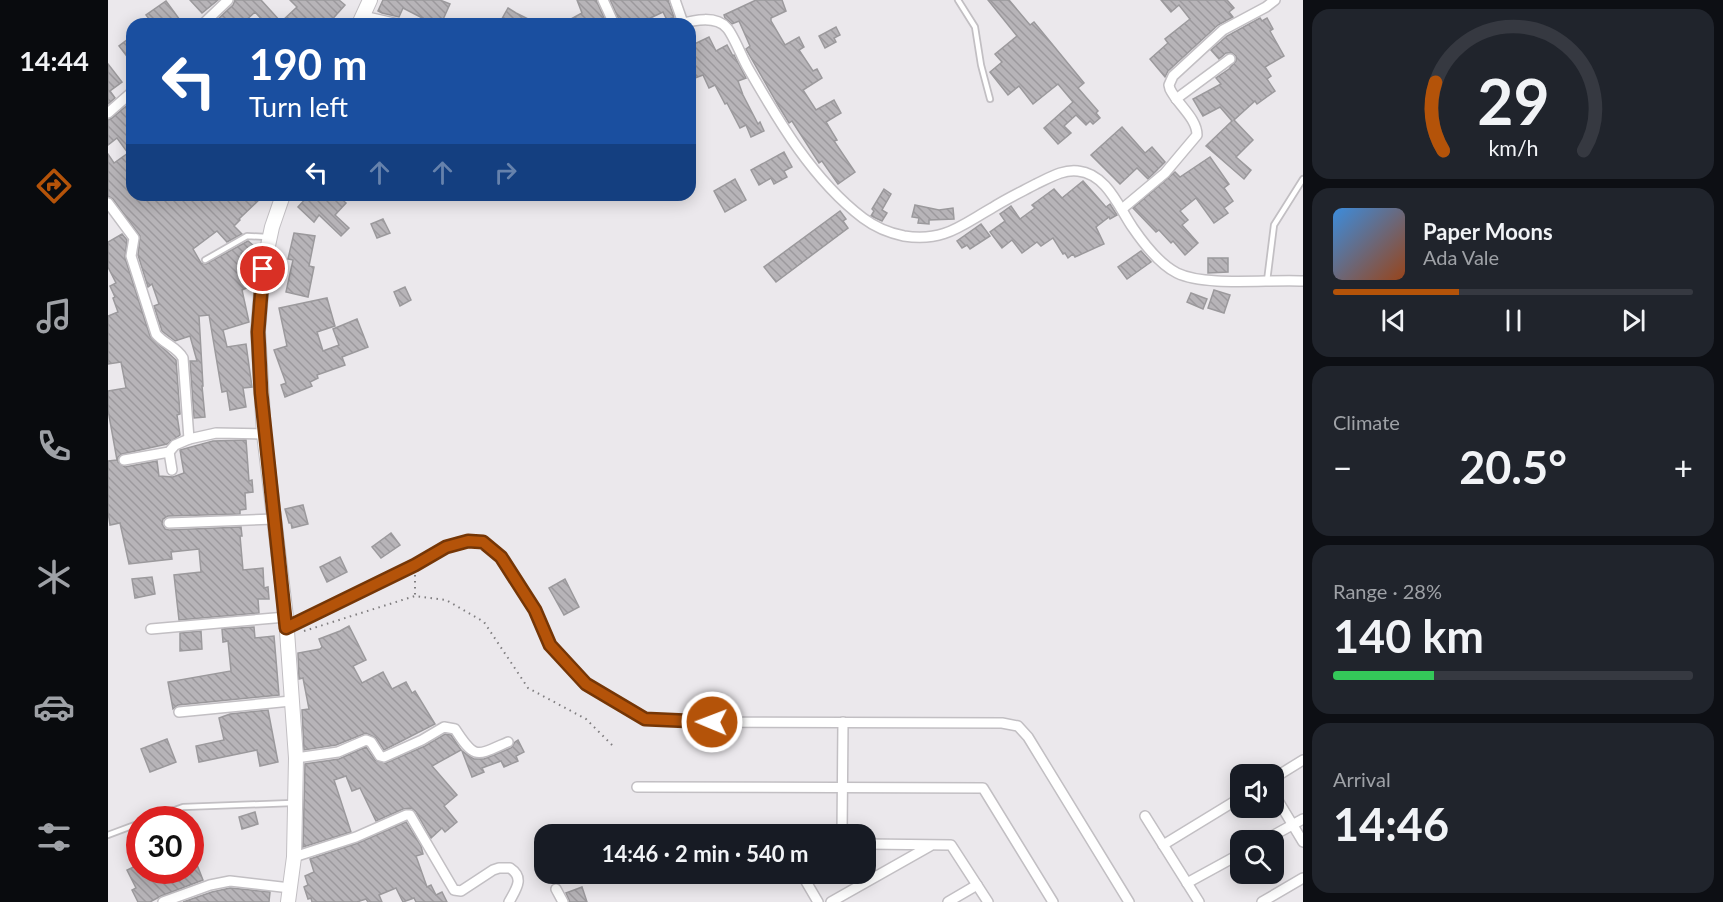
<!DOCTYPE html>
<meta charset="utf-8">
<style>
body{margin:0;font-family:Lato,sans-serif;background:#20242c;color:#f1f3f6;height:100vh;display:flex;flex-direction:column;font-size:22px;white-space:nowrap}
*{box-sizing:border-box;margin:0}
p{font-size:20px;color:#9ea1a6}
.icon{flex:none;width:33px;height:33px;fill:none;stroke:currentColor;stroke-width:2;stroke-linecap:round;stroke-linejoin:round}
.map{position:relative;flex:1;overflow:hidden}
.sheet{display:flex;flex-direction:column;gap:9px;padding:9px;background:#0d0f14;width:420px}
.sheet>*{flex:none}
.top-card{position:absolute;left:18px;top:18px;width:570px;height:183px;border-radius:18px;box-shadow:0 3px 15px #0003;background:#1a4fa0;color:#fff;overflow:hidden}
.fabs{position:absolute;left:1122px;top:764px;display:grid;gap:12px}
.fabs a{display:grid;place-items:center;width:54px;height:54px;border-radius:12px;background:#171b24;box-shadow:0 3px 15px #0003;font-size:30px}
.speed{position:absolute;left:18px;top:806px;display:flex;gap:12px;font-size:30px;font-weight:700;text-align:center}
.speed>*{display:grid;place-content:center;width:78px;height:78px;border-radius:50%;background:#171b24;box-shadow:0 3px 15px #0003;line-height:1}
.speed .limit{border:9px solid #d22;background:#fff;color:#111}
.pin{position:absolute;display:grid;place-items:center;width:51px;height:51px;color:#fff;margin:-26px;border:3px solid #fff;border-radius:50%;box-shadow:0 2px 6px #0007}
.me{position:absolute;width:66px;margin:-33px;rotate:271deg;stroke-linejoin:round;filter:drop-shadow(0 0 4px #0008)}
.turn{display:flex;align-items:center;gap:21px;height:126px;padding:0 24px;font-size:27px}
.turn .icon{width:78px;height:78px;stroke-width:2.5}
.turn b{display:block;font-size:42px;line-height:51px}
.lanes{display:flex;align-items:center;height:57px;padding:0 24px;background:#0003;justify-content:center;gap:30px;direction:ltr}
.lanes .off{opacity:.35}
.big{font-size:45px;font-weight:700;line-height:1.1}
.sheet .card{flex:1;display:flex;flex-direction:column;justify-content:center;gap:9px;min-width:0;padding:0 21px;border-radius:18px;background:#20242c}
.sheet .dial{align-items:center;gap:0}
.dial svg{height:156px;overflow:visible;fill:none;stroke:#363941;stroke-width:7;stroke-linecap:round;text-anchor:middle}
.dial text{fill:#f1f3f6;stroke:none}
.song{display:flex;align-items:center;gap:18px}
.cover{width:72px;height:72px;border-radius:9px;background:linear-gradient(135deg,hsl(210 70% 55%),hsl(20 70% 35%))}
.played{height:6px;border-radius:3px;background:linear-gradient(90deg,#b45309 35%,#363941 35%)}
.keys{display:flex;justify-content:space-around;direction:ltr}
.heat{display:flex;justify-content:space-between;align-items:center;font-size:33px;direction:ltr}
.charge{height:9px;border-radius:4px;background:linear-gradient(90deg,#34c759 28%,#363941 0)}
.trip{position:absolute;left:426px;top:824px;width:342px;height:60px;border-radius:18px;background:#171b24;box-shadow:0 3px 15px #0003;font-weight:700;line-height:60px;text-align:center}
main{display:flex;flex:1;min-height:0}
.tabs{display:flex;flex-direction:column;width:108px;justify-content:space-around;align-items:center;background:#090b0e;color:#9ea1a6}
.tabs .icon{width:42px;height:42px}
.tabs .on{color:#b45309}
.tabs b{font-size:27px;color:#f1f3f6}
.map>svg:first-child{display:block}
</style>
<main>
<nav class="tabs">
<b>14:44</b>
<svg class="icon on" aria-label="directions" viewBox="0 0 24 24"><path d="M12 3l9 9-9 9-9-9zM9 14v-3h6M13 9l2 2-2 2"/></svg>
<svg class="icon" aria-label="music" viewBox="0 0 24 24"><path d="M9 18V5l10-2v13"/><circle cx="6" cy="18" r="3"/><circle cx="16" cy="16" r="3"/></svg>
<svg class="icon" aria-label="phone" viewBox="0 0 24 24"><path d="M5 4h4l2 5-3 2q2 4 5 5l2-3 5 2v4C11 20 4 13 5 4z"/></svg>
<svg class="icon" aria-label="climate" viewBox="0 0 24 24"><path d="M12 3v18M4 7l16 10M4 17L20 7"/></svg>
<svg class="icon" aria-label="car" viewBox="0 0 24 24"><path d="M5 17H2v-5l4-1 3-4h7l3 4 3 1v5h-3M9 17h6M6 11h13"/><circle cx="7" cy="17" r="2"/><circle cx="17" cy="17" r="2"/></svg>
<svg class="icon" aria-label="filters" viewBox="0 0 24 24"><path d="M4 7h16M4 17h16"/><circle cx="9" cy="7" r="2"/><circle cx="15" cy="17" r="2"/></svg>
</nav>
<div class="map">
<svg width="1195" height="902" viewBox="0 0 1195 902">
<defs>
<pattern id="building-back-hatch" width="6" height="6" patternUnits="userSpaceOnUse" patternTransform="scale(1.5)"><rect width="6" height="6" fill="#b7b4b8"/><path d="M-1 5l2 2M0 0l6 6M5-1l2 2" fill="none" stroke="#9c999d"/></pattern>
</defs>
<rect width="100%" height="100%" fill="#ebe8ec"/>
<g fill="url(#building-back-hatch)" stroke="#9b999c" stroke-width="1.5">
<polygon points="82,0 110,0 94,13"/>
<polygon points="127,0 153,0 173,22 189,7 182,0 231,0 237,5 220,24 158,24 147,12 134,24 113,24 109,20 125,5"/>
<polygon points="275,0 332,0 342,4 333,24 326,24 295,8 291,17 274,13 270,11"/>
<polygon points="469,0 488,0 499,24 454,24 474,13"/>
<polygon points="502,0 560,0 566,17 559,20 555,12 536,21 537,24 513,24"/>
<polygon points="648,0 674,0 678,11 663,18 663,21 677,45 691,37 696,47 691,50 705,71 709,69 714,78 695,90 708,110 726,100 733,113 718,122 729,140 726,141 747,172 730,184 714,161 711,163 684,121 681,123 670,105 638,49 642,46 631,21 624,24 617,18 616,15"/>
<polygon points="880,0 901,0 922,25 926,22 976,83 970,88 990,111 988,113 992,118 985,124 982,121 978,125 968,115 956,126 963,133 950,144 936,128 965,102 950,84 925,104 911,86 900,95 882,72 894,62 887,54 909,36"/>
<polygon points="1053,0 1119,0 1126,8 1121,12 1125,17 1110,25 1060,71 1057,77 1042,59 1060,43 1057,39 1082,19 1071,5 1063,12"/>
<polygon points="58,1 72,20 66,24 45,24 38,15"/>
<polygon points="400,8 408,13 430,24 391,24"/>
<polygon points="1152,18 1154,21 1159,18 1165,29 1162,31 1176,56 1157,67 1163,76 1159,79 1167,91 1149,104 1147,101 1126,120 1145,140 1128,157 1143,170 1136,179 1098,146 1124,121 1112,107 1095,116 1085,99 1113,84 1108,78 1121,69 1128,61 1128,56 1124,53 1118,53 1111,59 1103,50 1119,36"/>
<polygon points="728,27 732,35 726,38 728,42 717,48 711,36"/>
<polygon points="24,36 24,63 11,46"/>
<polygon points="601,37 608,51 619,45 625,56 626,55 638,78 630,81 635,95 650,124 652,122 656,131 643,137 638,125 632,128 619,103 617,104 607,85 601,88 595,75 582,80 582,49 585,47 584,45"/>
<polygon points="0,64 14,82 2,91 7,98 0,104"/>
<polygon points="24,101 24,195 156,195 131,219 132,220 126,226 134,234 119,242 109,231 85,249 93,263 98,264 140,241 146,246 133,253 141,273 139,274 143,286 134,290 141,322 115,330 119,347 138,344 144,387 135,388 138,407 122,410 119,391 114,392 101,315 91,316 95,386 94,386 97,417 86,418 82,361 89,361 82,336 67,341 54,331 46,306 51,304 44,284 40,287 30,255 32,236 5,199 0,196 0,154 6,163 20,153 9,138 0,145 0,120 4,118"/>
<polygon points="1014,127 1037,153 1044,147 1057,162 1040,179 1029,168 1012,184 983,155"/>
<polygon points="676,152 684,167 676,171 679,177 666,184 663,178 651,185 643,170"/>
<polygon points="1102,157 1121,184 1116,188 1125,201 1116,208 1120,213 1106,223 1088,198 1072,211 1080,220 1074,225 1090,243 1077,255 1065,241 1063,243 1051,230 1048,232 1025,208 1067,172 1072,177"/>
<polygon points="627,179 638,200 617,212 606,191"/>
<polygon points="975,181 998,207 1002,204 1009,215 1002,219 1001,217 988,227 996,244 967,257 965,254 960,258 957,253 955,254 945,238 933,246 929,242 914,253 904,240 894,248 882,232 897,221 892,214 903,206 912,219 927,208 924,205 946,189 954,198"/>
<polygon points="776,189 783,194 774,210 779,213 774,221 763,216 766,211 764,209"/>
<polygon points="201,195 229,195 238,203 227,215 241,228 233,236 211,215 206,222 190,207"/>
<polygon points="807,205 831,210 845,208 846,219 821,220 821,224 810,223 811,218 804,217"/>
<polygon points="732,211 738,219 735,221 740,228 668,282 656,267"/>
<polygon points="275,219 282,233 269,238 263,224"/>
<polygon points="873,224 882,236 862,249 859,245 854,248 849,241"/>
<polygon points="186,233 207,236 201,266 206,267 200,297 178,292 185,260 180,259"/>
<polygon points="14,234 19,240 17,258 42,336 68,360 72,414 69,415 72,435 59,444 14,454 10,457 10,462 17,467 49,461 51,476 65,477 76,473 72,450 105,441 138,440 141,481 144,480 145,492 137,493 138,509 132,510 132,514 60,516 55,519 54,524 57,529 61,530 133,527 134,536 132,536 135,570 155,568 156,588 160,587 161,599 150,599 151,613 71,620 66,575 93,572 91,549 63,552 64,559 21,564 12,523 2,525 0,512 0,461 9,460 0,410 0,391 18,388 13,362 0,364 0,316 10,312 5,298 7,297 2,286 8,283 0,267 0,242"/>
<polygon points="1033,251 1043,262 1019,279 1010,267"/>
<polygon points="1100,258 1120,258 1120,272 1100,273"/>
<polygon points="297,287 303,300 292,306 286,292"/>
<polygon points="1106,290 1122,295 1116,313 1100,308"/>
<polygon points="1083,293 1099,299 1095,309 1079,302"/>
<polygon points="219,298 227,326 209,332 215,351 231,345 225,329 249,319 260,347 234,357 237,365 209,375 210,378 202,382 204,386 177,397 173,385 178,383 166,350 179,346 171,308"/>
<polygon points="195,505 200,524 184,528 183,523 181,523 177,509"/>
<polygon points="283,533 292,545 273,558 264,547"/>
<polygon points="232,557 239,572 219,582 212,567"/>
<polygon points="44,577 47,594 27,598 24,579"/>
<polygon points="457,579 471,607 456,615 441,588"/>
<polygon points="241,626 258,660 245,666 254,683 275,672 284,689 298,682 304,693 307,691 327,724 276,750 268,738 258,733 228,745 196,750 194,710 201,709 195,678 191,679 190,653 212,649 214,647 211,639 232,631"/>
<polygon points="146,627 147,638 166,636 171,695 70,705 65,709 60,682 123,671 120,641 115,642 114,629"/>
<polygon points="93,631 94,649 72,651 72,633"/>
<polygon points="160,710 170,762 152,766 149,750 91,762 88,746 116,740 111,718 122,714"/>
<polygon points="337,734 343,735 353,750 324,766 349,795 336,806 349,822 337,832 334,828 323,838 308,812 303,808 295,809 268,821 252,788 244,791 238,776 226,780 243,832 195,847 197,764 231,759 258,747 267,760 278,763 317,746"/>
<polygon points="59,739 68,762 42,772 33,749"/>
<polygon points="410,740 416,752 408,756 410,761 396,767 393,761 374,768 376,772 364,777 354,751 366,759 376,759 403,748 407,742"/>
<polygon points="147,812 150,824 134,829 131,817"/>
<polygon points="298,822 313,846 315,854 308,856 319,887 323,885 328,895 334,892 339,902 308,902 306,898 295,902 288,888 271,895 274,902 260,902 258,899 249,902 204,902 203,898 200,899 196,887 200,885 197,876 206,872 202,859 250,843"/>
<polygon points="82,852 84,852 95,880 53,896 42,902 30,902 24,890 28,888 19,870 32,864 32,870 82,870"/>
<polygon points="474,887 479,902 462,902 458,893"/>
<polygon points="122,888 162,892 161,902 75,902 104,892"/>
</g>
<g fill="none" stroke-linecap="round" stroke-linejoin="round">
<g stroke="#c2bfc3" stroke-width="8">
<g id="lane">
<polyline points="850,0 867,27 873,65 882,99"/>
<polyline points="97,260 139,236 159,237"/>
<polyline points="1159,281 1166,225 1195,179"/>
<polyline points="42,819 75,807 184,803"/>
<polyline points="0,835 32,823"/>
</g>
</g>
<g stroke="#c2bfc3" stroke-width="12">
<g id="street">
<polyline points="495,0 506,24"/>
<polyline points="567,0 575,23"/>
<polyline points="255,16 290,24"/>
<polyline points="95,24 120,0"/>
<path d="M572,24c14,-4 36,-9 47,4 7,8 15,30 21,40 31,54 65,112 115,150 12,9 26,15 41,18 40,6 56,-10 88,-28 14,-9 29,-16 44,-24 13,-6 27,-15 42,-13 29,3 41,37 55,57 11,16 26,36 44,45 29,14 92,6 126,8"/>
<polyline points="1068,99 1122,59"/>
<polyline points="0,113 24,92"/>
<path d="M0,203l26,35 -3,18 25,78c8,10 21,13 27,24l6,81 27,-6 48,1"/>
<path d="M1014,209l43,-36 32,-38c0,-17 -20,-31 -27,-46l-1,-4 4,-9 50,-46 43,-23 9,-7"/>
<polyline points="61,452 64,470"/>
<polyline points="16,460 61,452 67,445 81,439"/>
<polyline points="61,523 166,519"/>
<polyline points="178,628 307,565 338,547 360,541 375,542 394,557 427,610 442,645 478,684 537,719 583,722 894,723 910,726 920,737 1021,902"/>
<polyline points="43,629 178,617"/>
<polyline points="71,712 183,701"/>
<path d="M188,758l42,-6 28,-12 5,2 9,14 4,1 38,-17 22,-13 11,2c20,31 21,27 53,13"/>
<polyline points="1166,778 1195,760"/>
<polyline points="529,787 875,788 945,902"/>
<polyline points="1166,794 1195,842"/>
<polyline points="1037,816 1091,902"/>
<polyline points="734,834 735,722"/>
<polyline points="1157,840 1195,819"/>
<polyline points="758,844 843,845 880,902"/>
<polyline points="1055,845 1132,798"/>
<path d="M186,857l62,-20 50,-22h4l44,75 7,1 32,-21 6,-2h11c15,10 6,21 -1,34"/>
<polyline points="693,873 710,902"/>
<polyline points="1079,883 1132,854"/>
<polyline points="448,889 455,902"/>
<polyline points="55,902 102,885 122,881 182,888"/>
<polyline points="723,902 822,846"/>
<polyline points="840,902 869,885"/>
<polyline points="1154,902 1195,878"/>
</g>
</g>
<g stroke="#c2bfc3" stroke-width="16">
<g id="primary">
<polyline points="251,24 262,0"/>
<polyline points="175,195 164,227 155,269 150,331 156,434 178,617 188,758 186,857 180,902"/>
</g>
</g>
<g stroke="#7f7d7f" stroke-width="2" stroke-dasharray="1.5 4.5" stroke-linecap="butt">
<polyline points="307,575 307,596"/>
<polyline points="196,631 307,596 338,600 376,622 420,688 478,719 505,746"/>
</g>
<use href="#lane" stroke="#fff" stroke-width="4.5"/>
<use href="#street" stroke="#fff" stroke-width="9"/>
<use href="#primary" stroke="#fff" stroke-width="14"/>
</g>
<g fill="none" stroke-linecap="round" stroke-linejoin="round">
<g stroke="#753606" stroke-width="15">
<polyline id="route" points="155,269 150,332 153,393 178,628 307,565 338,547 360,541 375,542 393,557 427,610 442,645 478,684 537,719 604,722"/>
</g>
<use href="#route" stroke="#b45309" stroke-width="10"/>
</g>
</svg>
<div class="fabs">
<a><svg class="icon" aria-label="sound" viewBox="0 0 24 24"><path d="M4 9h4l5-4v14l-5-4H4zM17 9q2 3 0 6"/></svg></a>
<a><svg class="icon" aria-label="search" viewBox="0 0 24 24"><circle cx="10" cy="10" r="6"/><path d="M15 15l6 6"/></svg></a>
</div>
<div class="speed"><div class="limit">30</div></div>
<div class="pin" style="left:155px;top:269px;background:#d93025"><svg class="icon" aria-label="arrive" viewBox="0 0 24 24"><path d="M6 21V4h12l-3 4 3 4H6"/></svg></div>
<svg class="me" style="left:604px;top:722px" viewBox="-20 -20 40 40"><circle r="17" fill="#b45309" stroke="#fff" stroke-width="3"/><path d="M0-11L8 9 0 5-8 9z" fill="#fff"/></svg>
<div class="trip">14:46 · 2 min · 540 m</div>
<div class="top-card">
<div class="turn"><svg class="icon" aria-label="left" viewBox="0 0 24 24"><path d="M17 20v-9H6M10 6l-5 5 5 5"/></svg><div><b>190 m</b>Turn left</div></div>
<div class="lanes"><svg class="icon" aria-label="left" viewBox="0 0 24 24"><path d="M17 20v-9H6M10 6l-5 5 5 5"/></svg><svg class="icon off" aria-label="ahead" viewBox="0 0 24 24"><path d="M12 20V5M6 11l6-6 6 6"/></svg><svg class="icon off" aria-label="ahead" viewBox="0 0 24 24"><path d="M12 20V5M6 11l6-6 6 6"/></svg><svg class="icon off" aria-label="right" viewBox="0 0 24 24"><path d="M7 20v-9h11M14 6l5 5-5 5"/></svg></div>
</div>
</div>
<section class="sheet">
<div class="card dial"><svg viewBox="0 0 100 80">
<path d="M14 69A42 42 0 1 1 86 69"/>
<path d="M14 69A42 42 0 0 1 10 34" stroke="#b45309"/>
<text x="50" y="56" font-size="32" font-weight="700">29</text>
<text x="50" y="72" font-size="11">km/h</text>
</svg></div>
<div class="card">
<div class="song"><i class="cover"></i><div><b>Paper Moons</b><p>Ada Vale</p></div></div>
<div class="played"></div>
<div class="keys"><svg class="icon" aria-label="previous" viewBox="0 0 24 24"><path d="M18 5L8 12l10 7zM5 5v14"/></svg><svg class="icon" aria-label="pause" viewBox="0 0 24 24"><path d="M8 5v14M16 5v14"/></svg><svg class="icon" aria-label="next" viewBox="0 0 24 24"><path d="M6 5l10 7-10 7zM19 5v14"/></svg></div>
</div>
<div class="card"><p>Climate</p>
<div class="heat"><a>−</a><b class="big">20.5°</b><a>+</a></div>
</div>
<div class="card"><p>Range · 28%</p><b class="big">140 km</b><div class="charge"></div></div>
<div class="card"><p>Arrival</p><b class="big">14:46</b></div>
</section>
</main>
